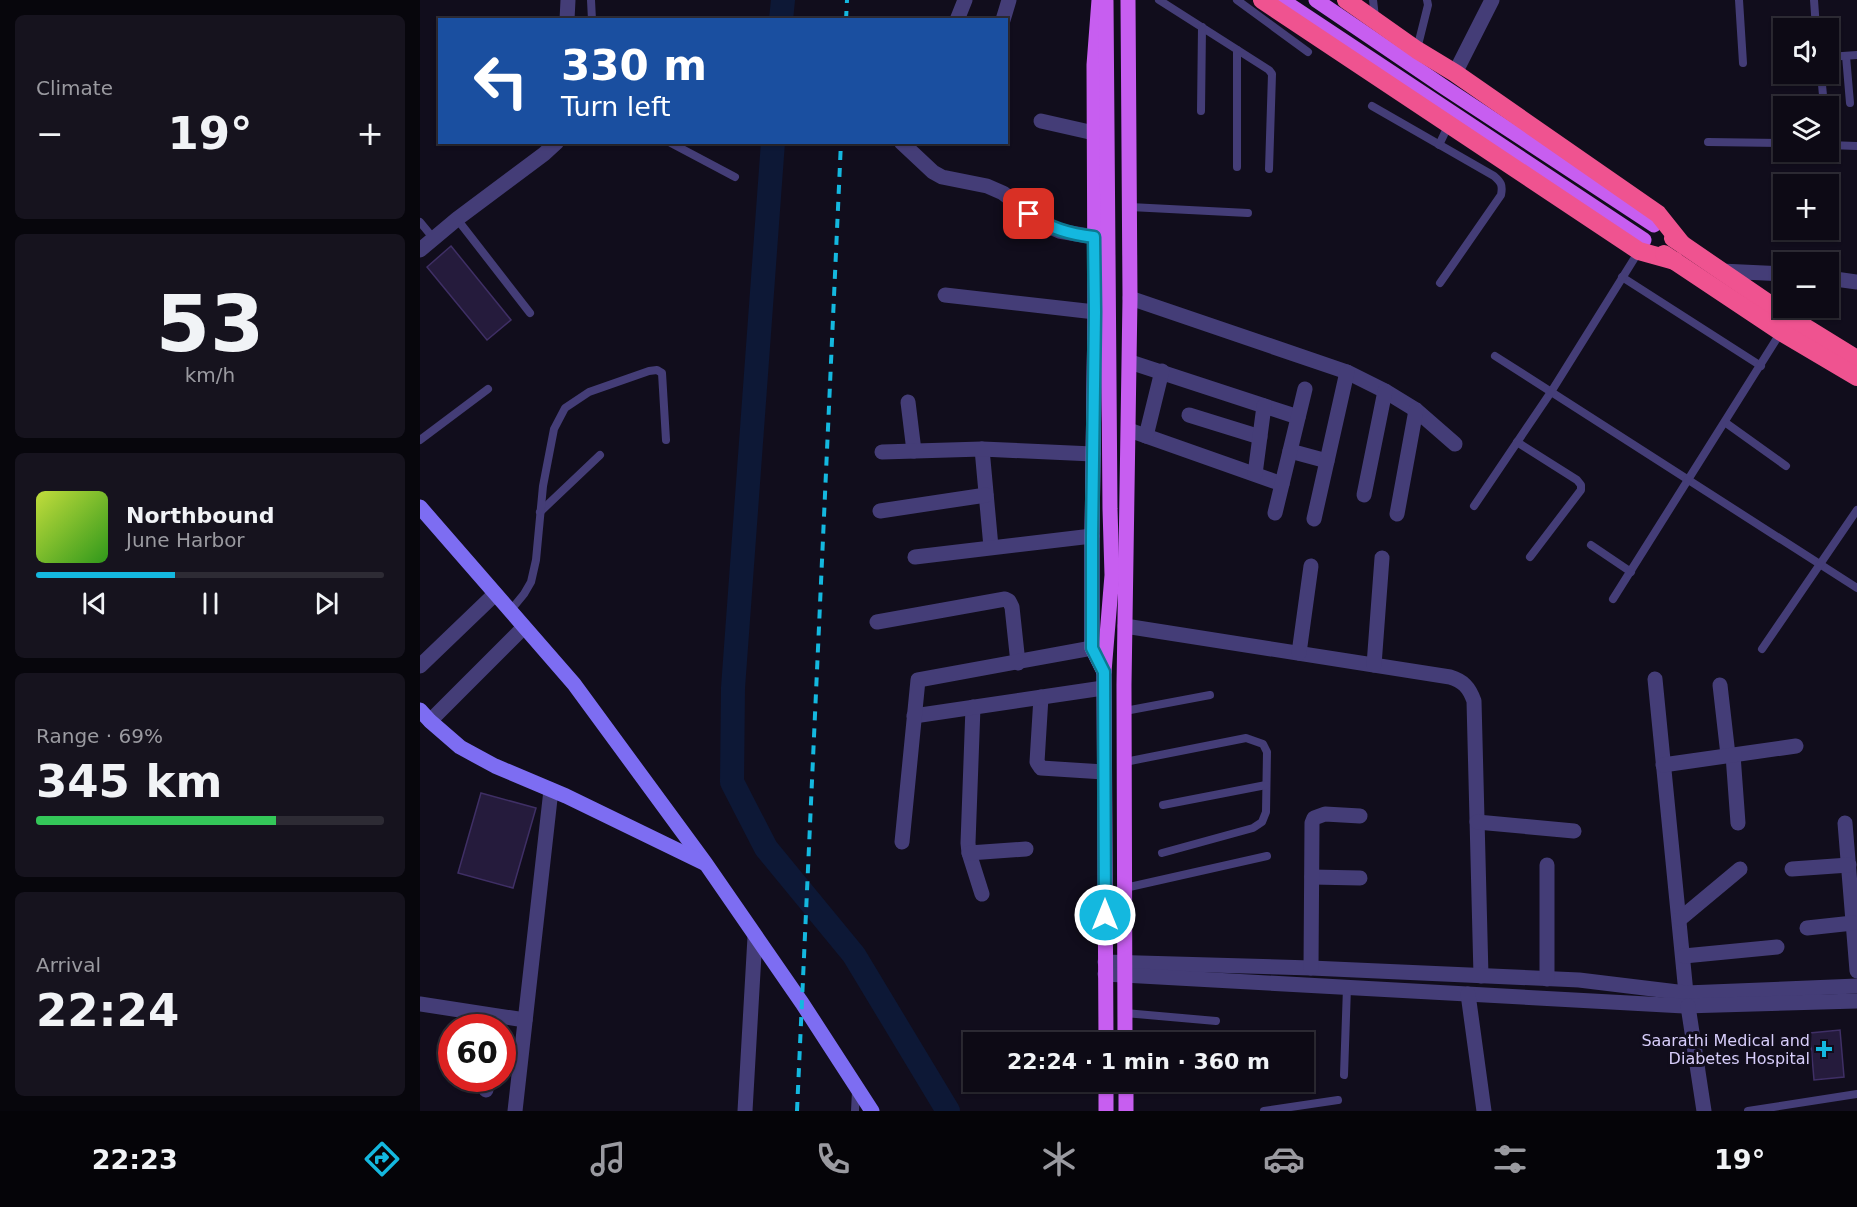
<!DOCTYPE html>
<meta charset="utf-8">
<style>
body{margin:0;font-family:"DejaVu Sans",sans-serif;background:#16131e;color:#f1f3f6;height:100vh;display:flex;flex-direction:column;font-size:22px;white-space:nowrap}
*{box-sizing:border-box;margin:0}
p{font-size:20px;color:#9a9aa0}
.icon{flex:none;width:33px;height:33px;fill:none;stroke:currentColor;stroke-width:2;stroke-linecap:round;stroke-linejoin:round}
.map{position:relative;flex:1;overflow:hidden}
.details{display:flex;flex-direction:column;gap:15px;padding:15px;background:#07060c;width:420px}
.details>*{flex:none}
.banner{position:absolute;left:18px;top:18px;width:570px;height:126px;border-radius:0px;box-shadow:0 2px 4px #0004,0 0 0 2px #2d2b34;background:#1a4fa0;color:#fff;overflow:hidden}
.fabs{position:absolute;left:1353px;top:18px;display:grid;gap:12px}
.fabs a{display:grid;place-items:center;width:66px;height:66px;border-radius:0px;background:#0d0a15;box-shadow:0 2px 4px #0004,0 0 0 2px #2d2b34;font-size:30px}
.speed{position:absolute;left:18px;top:1014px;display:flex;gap:12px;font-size:30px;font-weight:700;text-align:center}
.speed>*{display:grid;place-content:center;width:78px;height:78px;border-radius:50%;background:#0d0a15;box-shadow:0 2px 4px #0004,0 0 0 2px #2d2b34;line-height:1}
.speed .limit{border:9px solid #d22;background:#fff;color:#111}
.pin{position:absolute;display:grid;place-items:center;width:51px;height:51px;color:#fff;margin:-26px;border-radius:12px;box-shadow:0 3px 9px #0006}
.me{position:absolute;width:66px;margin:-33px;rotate:0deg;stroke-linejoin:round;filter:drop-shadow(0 0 4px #0008)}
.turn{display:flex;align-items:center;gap:21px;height:126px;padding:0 24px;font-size:27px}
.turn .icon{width:78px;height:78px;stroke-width:2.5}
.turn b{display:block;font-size:42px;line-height:51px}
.big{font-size:45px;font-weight:600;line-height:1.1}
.details .widget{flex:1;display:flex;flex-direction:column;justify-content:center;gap:9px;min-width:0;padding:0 21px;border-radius:9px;background:#16131e}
.details .dial{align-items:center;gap:0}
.dial b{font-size:78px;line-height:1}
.song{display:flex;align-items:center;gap:18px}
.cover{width:72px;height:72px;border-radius:9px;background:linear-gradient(135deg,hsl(70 70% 55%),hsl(110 70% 35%))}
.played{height:6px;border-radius:3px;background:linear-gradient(90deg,#14b8df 40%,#2d2b34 40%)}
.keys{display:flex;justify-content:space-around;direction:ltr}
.heat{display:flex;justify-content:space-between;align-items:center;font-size:33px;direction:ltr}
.charge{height:9px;border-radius:4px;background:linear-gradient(90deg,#34c759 69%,#2d2b34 0)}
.trip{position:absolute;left:543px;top:1032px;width:351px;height:60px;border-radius:0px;background:#0d0a15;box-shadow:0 2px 4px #0004,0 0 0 2px #2d2b34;font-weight:600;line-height:60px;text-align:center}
.tab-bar{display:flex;height:96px;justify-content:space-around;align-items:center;background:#050408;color:#9a9aa0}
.tab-bar .icon{width:42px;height:42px}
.tab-bar .selected{color:#14b8df}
.tab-bar b{font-size:27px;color:#f1f3f6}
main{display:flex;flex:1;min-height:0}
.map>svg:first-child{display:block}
</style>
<main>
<section class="details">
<div class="widget"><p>Climate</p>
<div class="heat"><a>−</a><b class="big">19°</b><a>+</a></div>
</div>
<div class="widget dial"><b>53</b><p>km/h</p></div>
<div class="widget">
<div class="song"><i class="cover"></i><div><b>Northbound</b><p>June Harbor</p></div></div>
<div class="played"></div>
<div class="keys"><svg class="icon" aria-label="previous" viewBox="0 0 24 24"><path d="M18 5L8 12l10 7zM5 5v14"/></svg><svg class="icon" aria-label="pause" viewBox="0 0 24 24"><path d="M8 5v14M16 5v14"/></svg><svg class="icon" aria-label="next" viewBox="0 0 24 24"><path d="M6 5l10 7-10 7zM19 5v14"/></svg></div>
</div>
<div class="widget"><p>Range · 69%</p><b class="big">345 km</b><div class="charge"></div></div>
<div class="widget"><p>Arrival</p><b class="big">22:24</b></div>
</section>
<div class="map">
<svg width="1437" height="1111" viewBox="0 0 1437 1111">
<rect width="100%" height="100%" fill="#110d1c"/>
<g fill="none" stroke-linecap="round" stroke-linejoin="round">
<g stroke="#0d1836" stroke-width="24">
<polyline points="361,20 363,0"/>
<polyline points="353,142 313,688 312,782 346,848 434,955 528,1111"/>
</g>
</g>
<g fill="#251b3c" stroke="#3f2f65" stroke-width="1.5">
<polygon points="31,246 91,320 67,340 7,267"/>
<polygon points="61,793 116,808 93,888 38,873"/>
<polygon points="1420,1030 1424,1077 1394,1080 1390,1033"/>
</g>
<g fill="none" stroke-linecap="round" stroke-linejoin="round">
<g stroke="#443d77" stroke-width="8">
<polyline points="171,0 172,20"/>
<polyline points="739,0 849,70 852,74 849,169"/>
<polyline points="817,0 888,52"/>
<polyline points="953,0 955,17"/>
<polyline points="1319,0 1323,63"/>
<polyline points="1394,0 1396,28"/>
<polyline points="997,49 1008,5 1007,0"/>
<polyline points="1426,56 1430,103"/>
<polyline points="1408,57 1437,55"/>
<polyline points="1401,74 1404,106"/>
<path d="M952,106l122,70c7,6 9,9 7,19l-61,88"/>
<polyline points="781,111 782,27"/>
<polyline points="249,142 315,177"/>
<polyline points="1288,142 1364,143"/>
<polyline points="1019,145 1029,124"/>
<polyline points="1408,145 1437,146"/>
<polyline points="817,167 817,50"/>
<polyline points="710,207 828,213"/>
<polyline points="37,219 110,313"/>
<polyline points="0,222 14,239"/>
<polyline points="1202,277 1341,366"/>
<polyline points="1075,356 1437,588"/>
<polyline points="1306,423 1366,466"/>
<polyline points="0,440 68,389"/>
<polyline points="1097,442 1157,480 1161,485 1161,490 1110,557"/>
<polyline points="1054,506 1131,392 1219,251"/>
<polyline points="120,512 180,455"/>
<polyline points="1171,545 1211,572"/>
<polyline points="1193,599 1361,332"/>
<polyline points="90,611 104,594 111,582 116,560 123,486 134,429 145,408 169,392 229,371 237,370 242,373 246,440"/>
<polyline points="1342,649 1437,510"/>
<polyline points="705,711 790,695"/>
<polyline points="705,762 826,738 843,744 847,752 846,812 842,822 833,828 742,853"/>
<polyline points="743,805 846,785"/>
<polyline points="705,888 847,856"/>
<polyline points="705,1013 796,1021"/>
<polyline points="924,1075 927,987"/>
<polyline points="435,1111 436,1091"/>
<polyline points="844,1111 918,1100"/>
<polyline points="1328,1111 1437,1094"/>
</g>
<g stroke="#443d77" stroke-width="15">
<polyline points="147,20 148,0"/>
<polyline points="537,20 545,0"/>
<polyline points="583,20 589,0"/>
<polyline points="1035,73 1072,0"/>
<polyline points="621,121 674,133"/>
<polyline points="481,142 513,172 522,177 567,186 583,193 623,224 639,231 674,237"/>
<polyline points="0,250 37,219 124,154 137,142"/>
<polyline points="1301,271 1364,274"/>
<polyline points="1408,278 1437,282"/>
<polyline points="525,295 675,312"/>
<polyline points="710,298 927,372 965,391 996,410 1035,444"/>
<polyline points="710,362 878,417"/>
<polyline points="488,402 494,451"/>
<polyline points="769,415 840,437"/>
<polyline points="709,430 862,484"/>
<polyline points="726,436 742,371"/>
<polyline points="562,449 571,547"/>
<polyline points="870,451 907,461"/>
<polyline points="462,452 562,449 673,454"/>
<polyline points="835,474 844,406"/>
<polyline points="944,495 965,391"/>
<polyline points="460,511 566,495"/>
<polyline points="855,513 885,389"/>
<polyline points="977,514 996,410"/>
<polyline points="894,519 927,372"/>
<polyline points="495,557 672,536"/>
<polyline points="457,622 585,599 589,601 592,607 598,663"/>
<path d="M705,626l325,51c13,4 19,10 24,24l7,275"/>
<polyline points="879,653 891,566"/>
<polyline points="954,665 962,558"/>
<polyline points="0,666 75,594"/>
<polyline points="1235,679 1266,993"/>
<polyline points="1300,685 1308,755"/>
<polyline points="621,697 617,762 621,768 684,772"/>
<polyline points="553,707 548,843 549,853 562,894"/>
<polyline points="494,716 683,688"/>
<polyline points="10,721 104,627"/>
<polyline points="1313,755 1318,823"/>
<polyline points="1243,765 1376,746"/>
<polyline points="1057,822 1154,831"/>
<polyline points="1425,823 1437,971"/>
<polyline points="482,842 498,680 672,648"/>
<polyline points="549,853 606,849"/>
<polyline points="1372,869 1429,865"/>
<polyline points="892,877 940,878"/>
<polyline points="1260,919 1320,869"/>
<polyline points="1387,928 1433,923"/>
<polyline points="1264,956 1357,947"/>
<polyline points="685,962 891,968 1159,980 1266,993 1437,986"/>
<polyline points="891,968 892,823 894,818 905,814 940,816"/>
<polyline points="685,974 1264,1006 1437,1001"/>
<polyline points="1127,979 1127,865"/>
<polyline points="1048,994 1064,1111"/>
<polyline points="0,1004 105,1020"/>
<polyline points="1268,1006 1284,1111"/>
<polyline points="66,1090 67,1078"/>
<polyline points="95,1111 131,790"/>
<polyline points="325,1111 335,937"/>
</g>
<g stroke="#7d6df2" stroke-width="15">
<polyline points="0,507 154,684 286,864 382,1003 452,1111"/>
<polyline points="0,710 10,721 40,747 75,766 146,796 284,863"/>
</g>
<g stroke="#c75ef0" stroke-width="15">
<polyline points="679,0 674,65 675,312 672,536 672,648 684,672 686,1042"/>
<polyline points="862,0 1224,240"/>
<polyline points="896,0 1024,87 1234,225"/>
<polyline points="684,672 692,575 690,509 686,1"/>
<polyline points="705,1042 704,685 710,298 708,0"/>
<polyline points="686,1082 686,1111"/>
<polyline points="706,1082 706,1111"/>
</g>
<g stroke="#ef5390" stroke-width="18">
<polyline points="842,0 1219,251 1255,261"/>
<polyline points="926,0 997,50 1035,73 1238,214 1262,244"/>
<polyline points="1253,238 1367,316 1437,359"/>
<polyline points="1244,254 1361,332 1437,377"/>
</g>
<g stroke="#14b8df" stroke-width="4" stroke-dasharray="9 8" stroke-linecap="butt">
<polyline points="426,20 427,0"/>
<polyline points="377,1111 421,142"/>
</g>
</g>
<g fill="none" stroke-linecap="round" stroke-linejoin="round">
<g stroke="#0d7891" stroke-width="15">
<path id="route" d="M609,214c20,14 40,20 65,23l1,75 -3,224v112l12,24 1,243"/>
</g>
<use href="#route" stroke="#14b8df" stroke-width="10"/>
</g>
<path fill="#14b8df" stroke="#110d1c" stroke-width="2" d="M1401 1040h6v6h6v6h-6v6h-6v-6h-6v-6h6z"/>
<g text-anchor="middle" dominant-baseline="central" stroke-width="6" stroke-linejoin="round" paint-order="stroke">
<g font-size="16" fill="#d7cdfa" stroke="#110d1c" text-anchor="end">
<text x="1390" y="1040">Saarathi Medical and<tspan x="1390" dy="18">Diabetes Hospital</tspan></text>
</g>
</g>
</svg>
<div class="fabs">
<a><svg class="icon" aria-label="sound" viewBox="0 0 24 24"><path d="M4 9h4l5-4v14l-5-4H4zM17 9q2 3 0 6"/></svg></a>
<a><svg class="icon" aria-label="layers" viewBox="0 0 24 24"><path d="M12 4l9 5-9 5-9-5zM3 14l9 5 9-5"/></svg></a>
<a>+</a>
<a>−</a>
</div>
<div class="speed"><div class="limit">60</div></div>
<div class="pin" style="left:609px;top:214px;background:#d93025"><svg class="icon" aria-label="arrive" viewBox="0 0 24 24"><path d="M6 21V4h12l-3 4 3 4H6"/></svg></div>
<svg class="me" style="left:685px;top:915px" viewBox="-20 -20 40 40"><circle r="17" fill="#14b8df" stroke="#fff" stroke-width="3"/><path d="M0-11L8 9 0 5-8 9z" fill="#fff"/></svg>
<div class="trip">22:24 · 1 min · 360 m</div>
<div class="banner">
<div class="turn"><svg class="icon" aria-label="left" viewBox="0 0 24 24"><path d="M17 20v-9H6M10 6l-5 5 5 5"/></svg><div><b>330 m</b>Turn left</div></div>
</div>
</div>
</main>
<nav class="tab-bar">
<b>22:23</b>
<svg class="icon selected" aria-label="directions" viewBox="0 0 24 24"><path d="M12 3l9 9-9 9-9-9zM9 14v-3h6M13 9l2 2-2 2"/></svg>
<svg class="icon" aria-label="music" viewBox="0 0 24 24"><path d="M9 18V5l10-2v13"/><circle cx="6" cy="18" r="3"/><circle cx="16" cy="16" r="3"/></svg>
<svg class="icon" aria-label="phone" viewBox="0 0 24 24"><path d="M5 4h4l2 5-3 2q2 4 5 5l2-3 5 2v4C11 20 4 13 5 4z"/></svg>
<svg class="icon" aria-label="climate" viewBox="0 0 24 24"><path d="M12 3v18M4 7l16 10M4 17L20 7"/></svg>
<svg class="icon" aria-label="car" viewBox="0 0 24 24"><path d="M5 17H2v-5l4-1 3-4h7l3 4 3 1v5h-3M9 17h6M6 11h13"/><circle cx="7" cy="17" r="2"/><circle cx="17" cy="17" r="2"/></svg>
<svg class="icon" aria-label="filters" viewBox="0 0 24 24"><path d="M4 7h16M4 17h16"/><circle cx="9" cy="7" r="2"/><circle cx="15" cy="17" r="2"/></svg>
<b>19°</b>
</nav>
